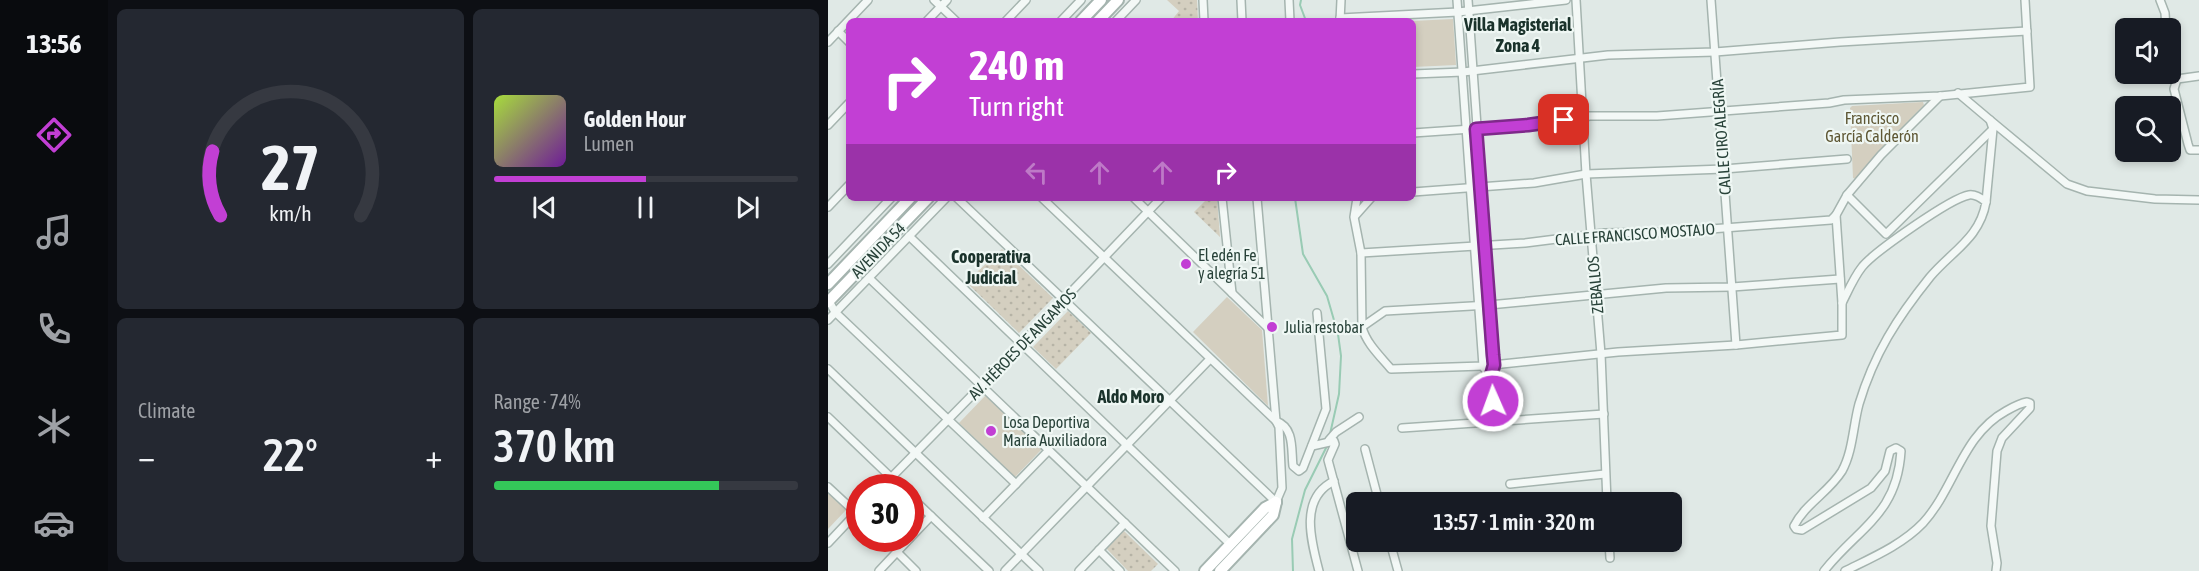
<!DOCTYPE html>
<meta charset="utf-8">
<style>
body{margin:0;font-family:"Asap Condensed",sans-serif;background:#242831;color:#f1f3f6;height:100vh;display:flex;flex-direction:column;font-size:22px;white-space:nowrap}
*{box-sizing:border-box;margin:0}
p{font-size:20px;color:#9ea1a6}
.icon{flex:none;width:33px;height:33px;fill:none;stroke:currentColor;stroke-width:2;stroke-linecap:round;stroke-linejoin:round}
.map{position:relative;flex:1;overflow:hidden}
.sheet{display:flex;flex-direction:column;gap:9px;padding:9px;background:#0d0f14;width:720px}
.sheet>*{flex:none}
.top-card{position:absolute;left:18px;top:18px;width:570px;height:183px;border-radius:9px;box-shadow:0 3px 9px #0003;background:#c23fd4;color:#fff;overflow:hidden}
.controls{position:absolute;left:1287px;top:18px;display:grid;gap:12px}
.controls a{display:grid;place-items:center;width:66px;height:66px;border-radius:9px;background:#171b24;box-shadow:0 3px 9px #0003;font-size:30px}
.speed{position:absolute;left:18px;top:474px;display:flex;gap:12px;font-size:30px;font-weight:700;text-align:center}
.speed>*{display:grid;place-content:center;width:78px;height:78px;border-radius:50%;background:#171b24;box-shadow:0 3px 9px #0003;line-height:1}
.speed .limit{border:9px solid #d22;background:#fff;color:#111}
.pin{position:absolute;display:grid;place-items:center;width:51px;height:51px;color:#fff;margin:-26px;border-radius:12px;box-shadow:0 3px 9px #0006}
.me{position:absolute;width:66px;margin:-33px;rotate:358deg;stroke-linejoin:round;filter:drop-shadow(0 0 4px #0008)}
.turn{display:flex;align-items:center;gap:21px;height:126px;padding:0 24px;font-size:27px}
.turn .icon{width:78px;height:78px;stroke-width:2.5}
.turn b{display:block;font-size:42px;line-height:51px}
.lanes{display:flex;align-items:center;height:57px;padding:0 24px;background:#0003;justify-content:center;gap:30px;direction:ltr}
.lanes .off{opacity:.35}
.big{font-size:45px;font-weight:600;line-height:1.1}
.sheet .tile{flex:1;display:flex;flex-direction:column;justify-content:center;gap:9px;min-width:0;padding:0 21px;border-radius:9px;background:#242831}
.sheet .dial{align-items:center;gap:0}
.dial svg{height:156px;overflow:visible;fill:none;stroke:#363941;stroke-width:7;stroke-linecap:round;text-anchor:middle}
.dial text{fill:#f1f3f6;stroke:none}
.song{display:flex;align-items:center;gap:18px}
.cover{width:72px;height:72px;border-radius:9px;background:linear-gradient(135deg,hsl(80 70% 55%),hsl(280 70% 35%))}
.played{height:6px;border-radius:3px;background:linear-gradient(90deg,#c23fd4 50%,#363941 50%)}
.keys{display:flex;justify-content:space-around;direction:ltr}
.heat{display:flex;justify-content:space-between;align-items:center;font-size:33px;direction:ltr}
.charge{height:9px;border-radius:4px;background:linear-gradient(90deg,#34c759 74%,#363941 0)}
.sheet .tiles{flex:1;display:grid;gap:9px;grid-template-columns:repeat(2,1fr)}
.trip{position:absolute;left:518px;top:492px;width:336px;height:60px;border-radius:9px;background:#171b24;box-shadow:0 3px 9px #0003;font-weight:600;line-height:60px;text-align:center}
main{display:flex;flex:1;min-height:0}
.menu{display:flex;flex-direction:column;width:108px;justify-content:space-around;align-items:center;background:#090b0e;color:#9ea1a6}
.menu .icon{width:42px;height:42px}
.menu .selected{color:#c23fd4}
.menu b{font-size:27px;color:#f1f3f6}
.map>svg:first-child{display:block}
</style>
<main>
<nav class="menu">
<b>13:56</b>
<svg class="icon selected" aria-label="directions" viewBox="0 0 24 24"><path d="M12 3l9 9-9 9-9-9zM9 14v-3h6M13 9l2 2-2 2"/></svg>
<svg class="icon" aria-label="music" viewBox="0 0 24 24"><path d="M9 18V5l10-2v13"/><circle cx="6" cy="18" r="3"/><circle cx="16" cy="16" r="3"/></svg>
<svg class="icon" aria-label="phone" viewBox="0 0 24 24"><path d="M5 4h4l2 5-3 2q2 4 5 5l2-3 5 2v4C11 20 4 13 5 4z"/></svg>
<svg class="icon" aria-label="climate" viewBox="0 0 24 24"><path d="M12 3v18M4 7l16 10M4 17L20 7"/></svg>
<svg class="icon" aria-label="car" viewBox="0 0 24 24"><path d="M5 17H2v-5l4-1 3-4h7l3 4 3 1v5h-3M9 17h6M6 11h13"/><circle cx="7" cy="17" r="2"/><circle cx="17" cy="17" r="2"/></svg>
</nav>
<section class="sheet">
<div class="tiles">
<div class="tile dial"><svg viewBox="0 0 100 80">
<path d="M14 69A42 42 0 1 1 86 69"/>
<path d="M14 69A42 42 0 0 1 10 36" stroke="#c23fd4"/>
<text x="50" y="56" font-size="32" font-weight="700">27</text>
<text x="50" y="72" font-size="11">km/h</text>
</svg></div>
<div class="tile">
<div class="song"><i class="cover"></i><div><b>Golden Hour</b><p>Lumen</p></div></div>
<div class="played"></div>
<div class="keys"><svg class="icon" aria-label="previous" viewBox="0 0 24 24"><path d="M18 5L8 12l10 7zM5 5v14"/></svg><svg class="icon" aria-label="pause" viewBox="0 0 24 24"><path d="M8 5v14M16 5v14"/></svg><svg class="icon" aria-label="next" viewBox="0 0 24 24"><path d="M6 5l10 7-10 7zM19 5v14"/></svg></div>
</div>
<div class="tile"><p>Climate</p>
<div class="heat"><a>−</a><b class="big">22°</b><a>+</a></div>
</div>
<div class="tile"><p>Range · 74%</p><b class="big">370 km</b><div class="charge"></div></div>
</div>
</section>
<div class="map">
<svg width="1371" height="571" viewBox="0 0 1371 571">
<defs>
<pattern id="grass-dots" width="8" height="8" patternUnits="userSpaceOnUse" patternTransform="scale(1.5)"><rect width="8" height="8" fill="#d4cfc0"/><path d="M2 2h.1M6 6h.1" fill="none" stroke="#b6b3a6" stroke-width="1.8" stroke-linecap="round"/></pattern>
</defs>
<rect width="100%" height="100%" fill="#e0e9e6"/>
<g fill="url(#grass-dots)">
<polygon points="339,0 369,0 370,21 343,21 351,11"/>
<polygon points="87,198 95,198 11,285 7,282"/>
<polygon points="380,198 389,198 392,237 366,212"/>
<polygon points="174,249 225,298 191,333 138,282"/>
<polygon points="240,311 263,333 228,369 205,347"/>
<polygon points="296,531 330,564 323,571 300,571 278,548"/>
</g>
<g fill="#d4cfc0">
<polygon points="625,19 628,65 585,67 584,21"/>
<polygon points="1095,102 1096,105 1050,152 1028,179 1025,178 1022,108 1024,106"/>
<polygon points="399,297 434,330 440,406 365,332"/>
<polygon points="158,395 214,449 187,477 131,423"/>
<polygon points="0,493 18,510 0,529"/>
</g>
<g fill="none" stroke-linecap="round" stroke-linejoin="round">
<g stroke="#99cbb4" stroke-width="2">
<polyline points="473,0 472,5 478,21"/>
<polyline points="467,198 475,254 499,296 510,334 513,356 511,394 502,434"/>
<polyline points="465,571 464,539 477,490 499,446"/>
</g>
<g stroke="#a5b4af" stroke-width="10">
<g id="street">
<polyline points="106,0 128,21"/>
<polyline points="375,0 376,21"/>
<polyline points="413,0 414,21"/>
<polyline points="461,0 462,21"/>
<polyline points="629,0 655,366 662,379 668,423"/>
<polyline points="640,0 666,365 662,379"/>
<polyline points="748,0 758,174 773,354 779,502"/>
<polyline points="883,0 908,345"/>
<polyline points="1332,0 1337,13 1338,28"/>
<polyline points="512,18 630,12 738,0"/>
<polyline points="99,21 119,0"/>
<polyline points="178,21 198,0"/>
<polyline points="233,21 253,0"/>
<polyline points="288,21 308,0"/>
<polyline points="512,21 513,0"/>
<polyline points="10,31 21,42"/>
<polyline points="0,42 40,0"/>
<polyline points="1342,49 1349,79 1346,89 1360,144 1362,150 1371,150"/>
<polyline points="585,74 635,72 780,55 887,52 1012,42 1199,31"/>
<polyline points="1349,79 1371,76"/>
<polyline points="1130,93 1162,120 1165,129 1158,202"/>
<polyline points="1162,120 1239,184 1259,191 1327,199 1371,200"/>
<polyline points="0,125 21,103"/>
<polyline points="585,133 700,125 762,116 829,116 1001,103 1016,100 1112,96 1202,87 1197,0"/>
<polyline points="585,192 706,183 758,174 896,169 1019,159"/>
<polyline points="1019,195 1058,234 1165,129"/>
<polyline points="129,198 448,502 454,488 451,427 448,421 429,198"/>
<path d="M214,198l234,223c19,7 15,29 17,45l6,5 4,-3 23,-59 -9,-96"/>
<polyline points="306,198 441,329"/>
<polyline points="394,198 404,293"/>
<path d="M529,198l-3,19 7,36 1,74c4,16 18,29 29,42l92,-3 135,-14 118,-7 106,-10v-32l-6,-88 11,-20 34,-40 59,-59"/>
<polyline points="0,207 21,185"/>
<polyline points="527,216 543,198"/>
<polyline points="81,236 402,544"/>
<polyline points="533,253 697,243 776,233 843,232 1003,220 1008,215"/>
<polyline points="0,264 63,198"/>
<polyline points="41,278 347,571"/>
<polyline points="1,301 7,312 188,484"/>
<polyline points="0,320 118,198"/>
<polyline points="534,327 557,311 661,305 838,288 904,287 1012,279"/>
<polyline points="0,369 211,571"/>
<polyline points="0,417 74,488"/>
<polyline points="574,428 776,414"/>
<polyline points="501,440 508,432 531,417"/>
<polyline points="484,446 506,441 507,444 500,460 530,571"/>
<polyline points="537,449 551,502"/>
<polyline points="682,484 777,474"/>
<polyline points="0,487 28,513"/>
<polyline points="53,488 154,385 333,198"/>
<polyline points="82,496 161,571"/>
<polyline points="155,518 221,450"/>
<polyline points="82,538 103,516"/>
<polyline points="562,542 570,571"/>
<polyline points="781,542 782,558"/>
<polyline points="0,543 32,509"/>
<polyline points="271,550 292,571"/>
<polyline points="69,552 88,571"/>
<polyline points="51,571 82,538"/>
<polyline points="177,571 382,359"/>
<polyline points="251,571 297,523"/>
<path d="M491,571c-8,-30 -20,-73 15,-90"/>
<path d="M996,571c35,-44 73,-56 77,-120l-5,-3 -6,3 -5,20 -14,17 -69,42 -6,-1 -2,-3c11,-22 35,-34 48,-55 11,-20 11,-45 17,-67 15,-50 38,-86 71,-127 22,-26 50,-39 56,-75 -5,-4 -11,-8 -17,-7 -18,3 -95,57 -107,72 -8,10 -14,24 -20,36"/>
<path d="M1017,571c26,-13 57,-26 78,-48 32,-35 39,-88 83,-112 7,-4 14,-8 21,-9l3,1v5l-28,30 -5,13 -6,75 6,37 -1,8"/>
</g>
</g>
<g stroke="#a5b4af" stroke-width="14">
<g id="secondary">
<polyline points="253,21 273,0"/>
<polyline points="270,21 290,0"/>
<polyline points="0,284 82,198"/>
<polyline points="0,302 100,198"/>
<polyline points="377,571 437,508 448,502"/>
<polyline points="392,571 445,515 448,502"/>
</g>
</g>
<use href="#street" stroke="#f3f8f6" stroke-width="7"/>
<use href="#secondary" stroke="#fff" stroke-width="10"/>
</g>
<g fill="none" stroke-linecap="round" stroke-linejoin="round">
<g stroke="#7e298a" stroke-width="15">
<polyline id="route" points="665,401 662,379 666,365 665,355 648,129 700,125 736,120"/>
</g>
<use href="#route" stroke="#c23fd4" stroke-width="10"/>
</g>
<g fill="#c23fd4" stroke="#eff7f4" stroke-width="2">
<circle cx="358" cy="264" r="6"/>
<circle cx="444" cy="327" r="6"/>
<circle cx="163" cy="431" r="6"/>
</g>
<g text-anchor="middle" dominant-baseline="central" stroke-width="4.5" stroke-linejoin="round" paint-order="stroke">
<g font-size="16" fill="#5e5734" stroke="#eff7f4">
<text x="1044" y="118">Francisco<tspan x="1044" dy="18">García Calderón</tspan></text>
</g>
<g font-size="16" fill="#284239" stroke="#eff7f4">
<text transform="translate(893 137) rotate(-94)">CALLE CIRO ALEGRÍA</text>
<text transform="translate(807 234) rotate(-4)">CALLE FRANCISCO MOSTAJO</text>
<text transform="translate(50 250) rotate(-46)">AVENIDA 54</text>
<text transform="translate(767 285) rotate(-95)">ZEBALLOS</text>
<text transform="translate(194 344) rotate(-46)">AV. HÉROES DE ANGAMOS</text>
</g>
<g font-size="16" fill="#284239" stroke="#eff7f4" text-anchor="start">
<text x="370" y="255">El edén Fe<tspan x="370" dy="18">y alegría 51</tspan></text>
<text x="456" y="327">Julia restobar</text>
<text x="175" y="422">Losa Deportiva<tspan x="175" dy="18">María Auxiliadora</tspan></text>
</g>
<g font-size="18" font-weight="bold" fill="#1a322b" stroke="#eff7f4">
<text x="690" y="24">Villa Magisterial<tspan x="690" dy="21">Zona 4</tspan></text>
<text x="163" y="256">Cooperativa<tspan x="163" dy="21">Judicial</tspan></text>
<text x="303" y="396">Aldo Moro</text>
</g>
</g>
</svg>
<div class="controls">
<a><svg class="icon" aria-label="sound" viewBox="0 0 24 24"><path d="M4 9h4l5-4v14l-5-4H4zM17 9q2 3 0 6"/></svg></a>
<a><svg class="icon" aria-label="search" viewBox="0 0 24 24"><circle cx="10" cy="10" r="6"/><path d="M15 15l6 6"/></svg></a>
</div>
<div class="speed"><div class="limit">30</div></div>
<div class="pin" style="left:736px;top:120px;background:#d93025"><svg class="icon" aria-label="arrive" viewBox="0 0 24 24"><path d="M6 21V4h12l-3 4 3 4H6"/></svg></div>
<svg class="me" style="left:665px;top:401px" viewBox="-20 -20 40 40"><circle r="17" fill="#c23fd4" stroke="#fff" stroke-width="3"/><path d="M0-11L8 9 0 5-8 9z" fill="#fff"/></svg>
<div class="trip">13:57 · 1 min · 320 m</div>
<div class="top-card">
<div class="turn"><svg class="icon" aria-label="right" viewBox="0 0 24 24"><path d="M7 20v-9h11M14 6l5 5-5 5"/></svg><div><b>240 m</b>Turn right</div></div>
<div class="lanes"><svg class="icon off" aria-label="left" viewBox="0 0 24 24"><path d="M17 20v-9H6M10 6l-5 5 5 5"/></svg><svg class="icon off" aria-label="ahead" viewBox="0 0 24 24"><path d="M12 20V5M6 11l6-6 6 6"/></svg><svg class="icon off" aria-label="ahead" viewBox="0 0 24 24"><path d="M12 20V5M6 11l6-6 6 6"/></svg><svg class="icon" aria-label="right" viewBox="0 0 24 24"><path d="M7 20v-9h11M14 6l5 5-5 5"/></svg></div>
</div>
</div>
</main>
